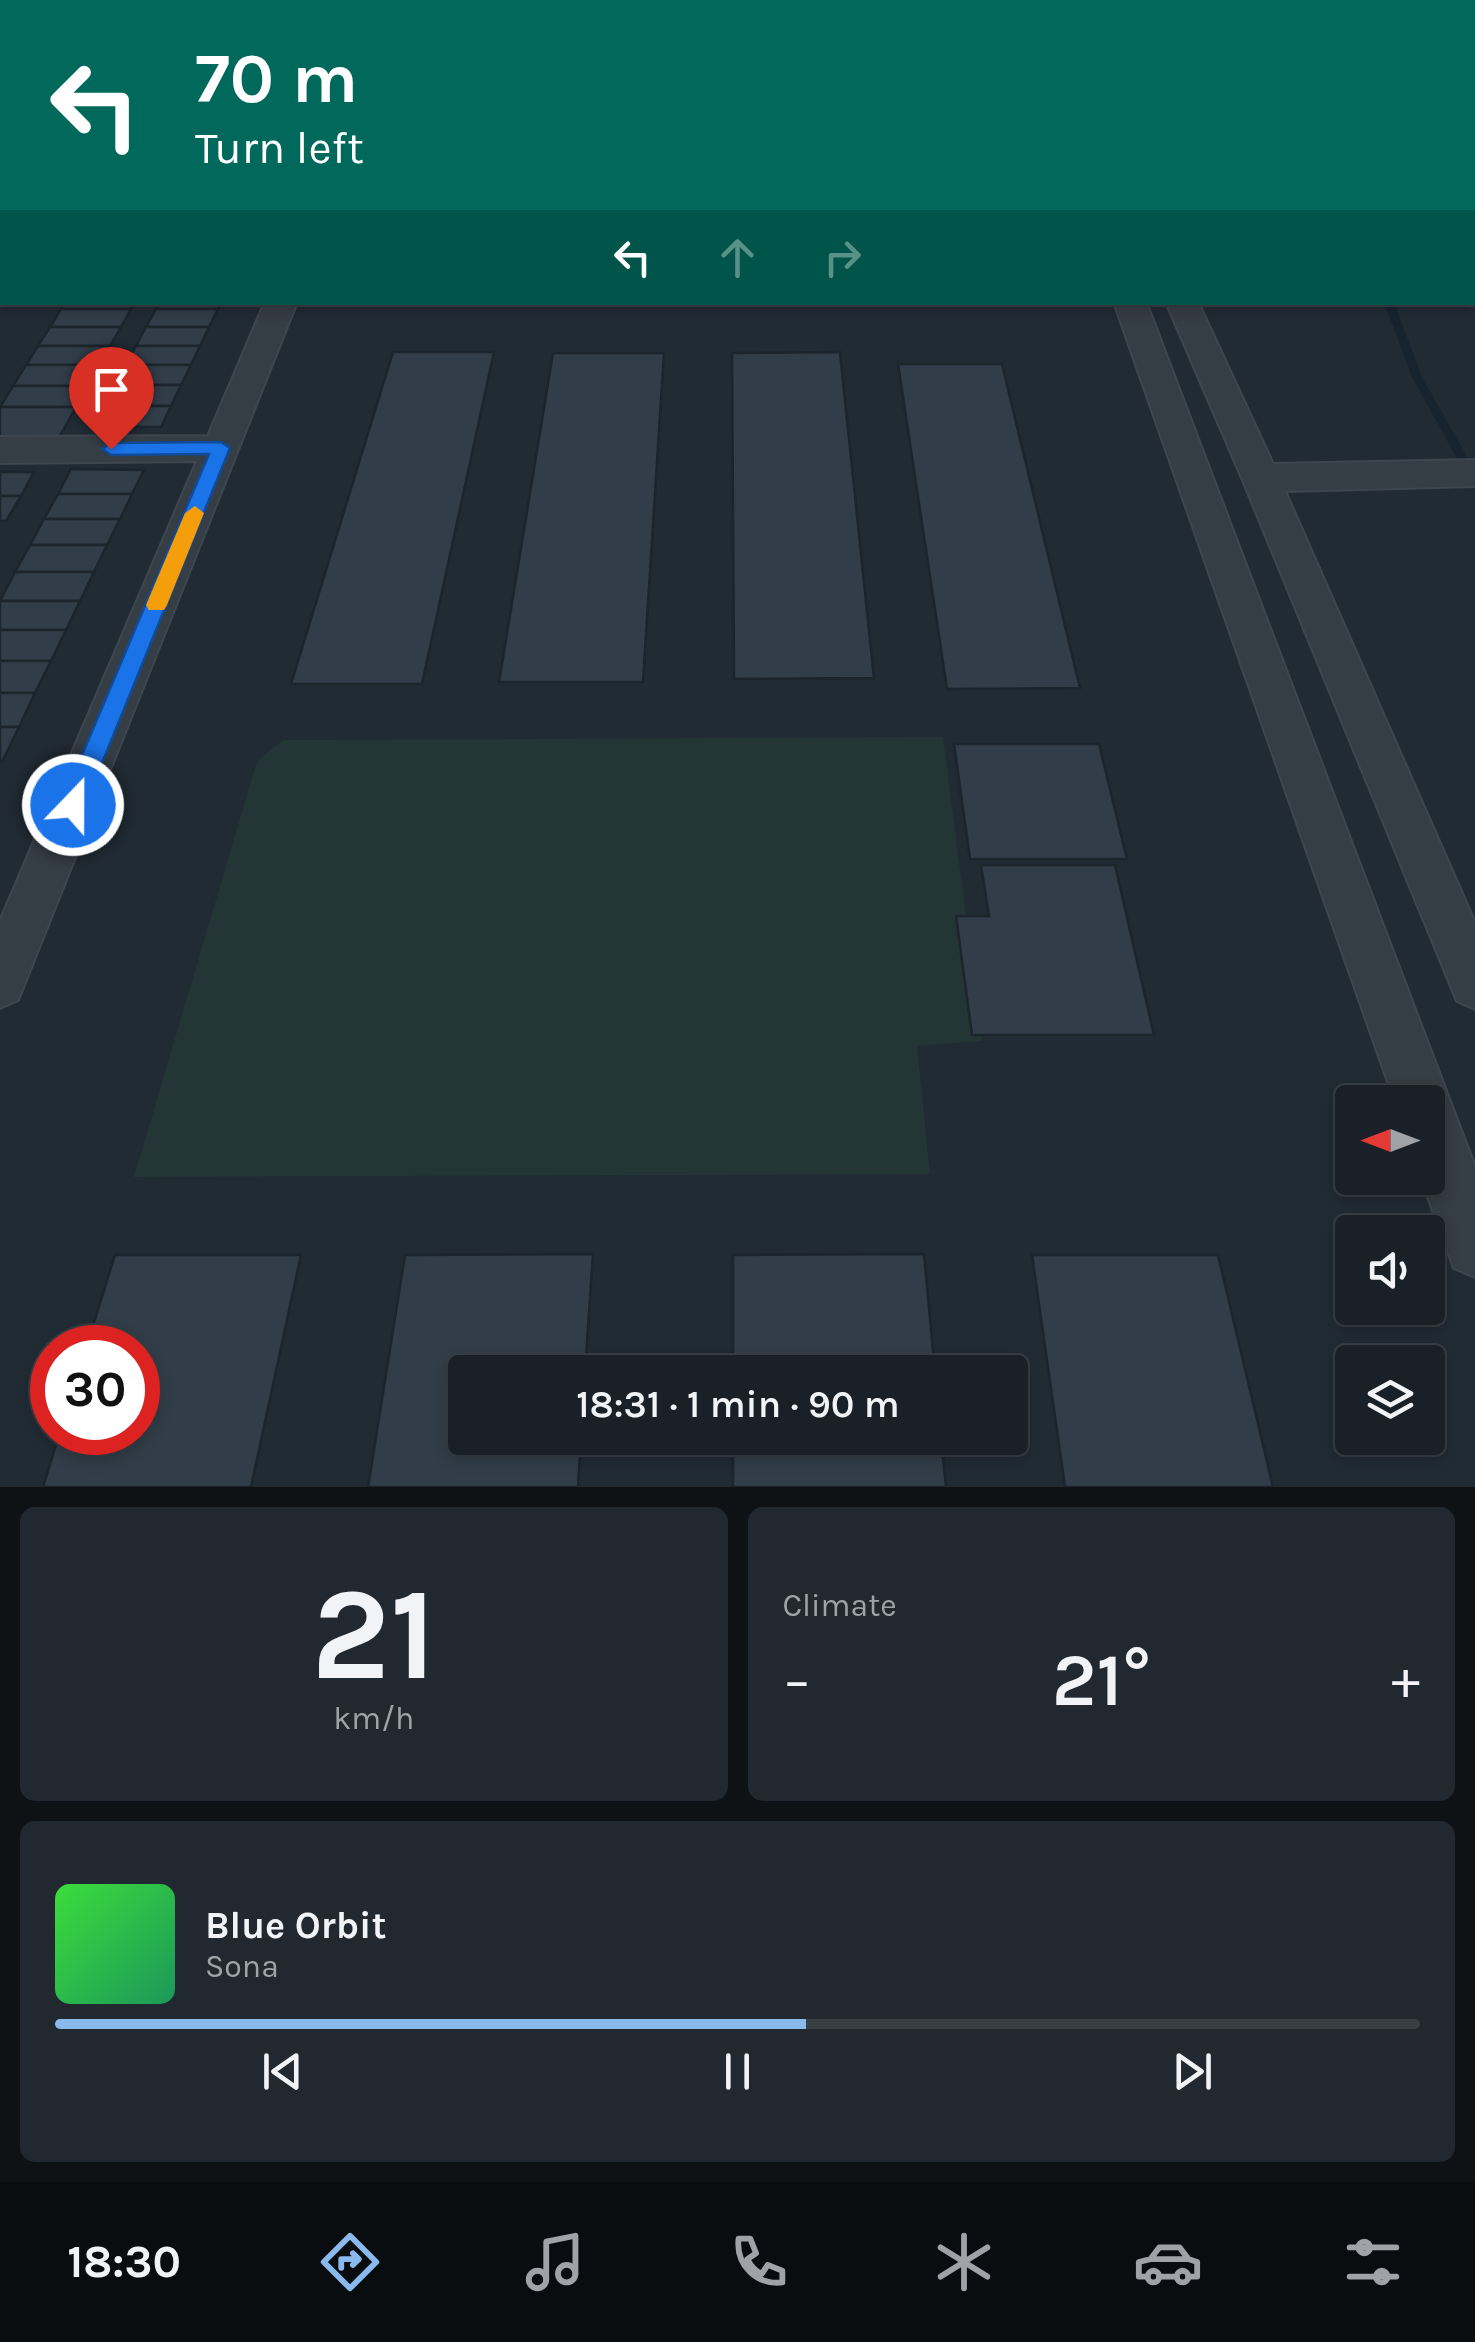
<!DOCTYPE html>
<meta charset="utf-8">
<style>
body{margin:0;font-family:Karla,sans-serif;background:#22282f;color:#f1f3f6;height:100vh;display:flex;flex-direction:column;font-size:38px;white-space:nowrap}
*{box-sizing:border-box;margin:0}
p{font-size:32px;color:#9fa3a7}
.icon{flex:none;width:55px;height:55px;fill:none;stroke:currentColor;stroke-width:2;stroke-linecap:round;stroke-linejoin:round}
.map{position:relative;height:1487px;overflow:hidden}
.details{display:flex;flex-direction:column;gap:20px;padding:20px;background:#0e1215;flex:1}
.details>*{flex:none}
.top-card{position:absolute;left:0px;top:0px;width:1475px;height:305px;box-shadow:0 5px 15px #0003,0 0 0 2px #373e44;background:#00695c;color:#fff;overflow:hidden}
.needle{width:65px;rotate:270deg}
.controls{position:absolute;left:1335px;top:1085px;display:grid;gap:20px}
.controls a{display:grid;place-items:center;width:110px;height:110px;border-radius:10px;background:#192027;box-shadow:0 5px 15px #0003,0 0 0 2px #373e44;font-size:50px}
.speed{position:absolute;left:30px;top:1325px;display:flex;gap:20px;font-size:50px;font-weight:700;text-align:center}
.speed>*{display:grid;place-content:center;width:130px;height:130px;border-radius:50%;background:#192027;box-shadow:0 5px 15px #0003,0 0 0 2px #373e44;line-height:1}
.speed .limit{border:15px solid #d22;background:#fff;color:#111}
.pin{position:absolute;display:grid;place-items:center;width:85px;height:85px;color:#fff;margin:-102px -42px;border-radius:50% 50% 50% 0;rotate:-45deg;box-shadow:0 0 10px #0007}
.pin .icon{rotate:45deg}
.me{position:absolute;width:110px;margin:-55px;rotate:22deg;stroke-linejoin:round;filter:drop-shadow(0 0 8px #0008)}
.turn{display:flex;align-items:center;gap:35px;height:210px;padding:0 30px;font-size:45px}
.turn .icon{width:130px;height:130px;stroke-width:2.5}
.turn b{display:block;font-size:70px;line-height:85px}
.lanes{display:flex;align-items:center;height:95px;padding:0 30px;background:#0003;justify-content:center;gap:50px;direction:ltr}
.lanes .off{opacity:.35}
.big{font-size:75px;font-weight:600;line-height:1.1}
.details .card{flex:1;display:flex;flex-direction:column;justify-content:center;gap:15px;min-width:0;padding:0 35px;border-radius:15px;background:#22282f}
.details .dial{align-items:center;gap:0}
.dial b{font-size:130px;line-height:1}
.song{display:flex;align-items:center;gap:30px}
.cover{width:120px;height:120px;border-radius:15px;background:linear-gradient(135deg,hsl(120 70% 55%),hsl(150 70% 35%))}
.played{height:10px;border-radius:5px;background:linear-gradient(90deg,#89b9ed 55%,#373e44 55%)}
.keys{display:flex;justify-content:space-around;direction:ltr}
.heat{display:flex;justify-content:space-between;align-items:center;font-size:55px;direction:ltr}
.details .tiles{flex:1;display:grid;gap:20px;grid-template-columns:1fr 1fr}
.card:last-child{grid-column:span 2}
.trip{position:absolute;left:448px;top:1355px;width:580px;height:100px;border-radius:10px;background:#192027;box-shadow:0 5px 15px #0003,0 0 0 2px #373e44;font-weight:600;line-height:100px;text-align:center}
.menu{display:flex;height:160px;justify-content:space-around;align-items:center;background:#0a0d10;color:#9fa3a7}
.menu .icon{width:70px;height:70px}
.menu .current{color:#89b9ed}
.menu b{font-size:45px;color:#f1f3f6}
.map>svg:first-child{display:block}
</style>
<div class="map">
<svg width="1475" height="1487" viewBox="0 0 1475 1487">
<rect width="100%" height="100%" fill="#212b34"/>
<polygon fill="#233535" points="943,737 982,1041 917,1046 930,1174 134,1177 257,761 283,740"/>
<polygon fill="#162430" points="141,0 818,2 824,2 139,2"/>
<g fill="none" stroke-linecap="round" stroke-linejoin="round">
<g fill="#162430" fill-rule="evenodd">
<polygon points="1202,0 1209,0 1211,2 1204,2"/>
<polygon points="1384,302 1394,302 1422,377 1475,471 1475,485 1471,484 1412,377"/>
</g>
</g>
<g fill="#313d48" stroke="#1c242c" stroke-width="2.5">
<polygon points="65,302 135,302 131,309 61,309"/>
<polygon points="159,302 221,302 218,309 156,309"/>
<polygon points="61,309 131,309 121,327 50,327"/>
<polygon points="156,309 218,309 209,327 146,327"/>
<polygon points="50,327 121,327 110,346 38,346"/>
<polygon points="146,327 209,327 200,346 136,346"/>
<polygon points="38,346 110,346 100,365 26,365"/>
<polygon points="136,346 200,346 191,365 125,365"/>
<polygon points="393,352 494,352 422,684 291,684"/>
<polygon points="840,352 874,678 734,679 732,353"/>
<polygon points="553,353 664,353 643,682 499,682"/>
<polygon points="898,364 1002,364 1080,688 947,689"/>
<polygon points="26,365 100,365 88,386 13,386"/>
<polygon points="125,365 191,365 181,385 115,385"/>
<polygon points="115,385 181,385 171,406 103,406"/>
<polygon points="13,386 88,386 76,407 0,407"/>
<polygon points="103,406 171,406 161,427 92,427"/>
<polygon points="0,407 76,407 57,441 0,441"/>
<polygon points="71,469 144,470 132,494 58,494"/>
<polygon points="0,472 34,472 21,496 0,496"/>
<polygon points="58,494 132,494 120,519 44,519"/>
<polygon points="0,496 21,496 6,521 0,521"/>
<polygon points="44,519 120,519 107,545 30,545"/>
<polygon points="30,545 107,545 94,572 15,572"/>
<polygon points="15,572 94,572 80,601 0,601"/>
<polygon points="0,601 80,601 66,630 0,630"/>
<polygon points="0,630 66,630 51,661 0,661"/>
<polygon points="0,661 51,661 35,693 0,693"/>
<polygon points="0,693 35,693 19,727 0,727"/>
<polygon points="0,727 19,727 2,762 0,762"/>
<polygon points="954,744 1099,744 1127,859 970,859"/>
<polygon points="981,865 1115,865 1154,1035 972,1035 956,916 989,916"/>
<polygon points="593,1254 585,1372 465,1372 465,1438 581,1438 578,1487 368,1487 405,1255"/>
<polygon points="924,1254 935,1372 733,1372 733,1255"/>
<polygon points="115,1255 301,1255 251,1487 43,1487 60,1432 138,1432 138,1348 86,1348"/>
<polygon points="1032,1255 1218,1255 1273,1487 1065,1487"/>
<polygon points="733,1438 941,1438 946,1487 733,1487"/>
</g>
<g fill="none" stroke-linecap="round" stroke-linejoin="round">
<g stroke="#3e464f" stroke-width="4">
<g id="minor">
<polygon points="1033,0 1056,0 1057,2 1034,2"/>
<polygon points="1319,0 1342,0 1343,2 1320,2"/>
<rect x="1472" y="45" width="3" height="14"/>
<rect x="0" y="96" width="2" height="16"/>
<rect x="0" y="149" width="2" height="16"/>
<rect x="1472" y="266" width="3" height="21"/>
<polygon points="265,302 297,302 18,1000 0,1008 0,921 197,461 0,463 0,437 208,436"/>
<polygon points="1114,302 1146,302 1475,1167 1475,1277 1454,1268 1421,1178 1428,1178 1428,1102 1395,1102"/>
<polygon points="1166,302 1198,302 1273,464 1475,460 1475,486 1285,491 1475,923 1475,1009 1457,1001 1242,478"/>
</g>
</g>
<use href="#minor" fill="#353d45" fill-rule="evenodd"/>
</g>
<polygon fill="#1a73e8" stroke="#114b97" stroke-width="2.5" points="221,442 230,448 85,805 82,813 73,816 65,813 61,805 209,454 111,455 102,449 111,443"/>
<polygon fill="#f59e0b" points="195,506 204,513 167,605 164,610 149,610 146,605 185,513"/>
</svg>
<div class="controls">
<a><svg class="needle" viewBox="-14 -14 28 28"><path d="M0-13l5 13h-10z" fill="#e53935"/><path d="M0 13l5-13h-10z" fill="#9fa3a7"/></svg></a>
<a><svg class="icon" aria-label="sound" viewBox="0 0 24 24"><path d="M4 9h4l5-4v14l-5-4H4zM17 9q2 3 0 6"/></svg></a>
<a><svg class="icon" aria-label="layers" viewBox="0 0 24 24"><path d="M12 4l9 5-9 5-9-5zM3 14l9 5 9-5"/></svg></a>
</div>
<div class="speed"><div class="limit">30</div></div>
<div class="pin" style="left:111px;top:449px;background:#d93025"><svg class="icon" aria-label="arrive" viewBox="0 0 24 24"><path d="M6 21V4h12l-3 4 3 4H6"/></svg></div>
<svg class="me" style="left:73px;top:805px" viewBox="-20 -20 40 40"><circle r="17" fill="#1a73e8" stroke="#fff" stroke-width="3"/><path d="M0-11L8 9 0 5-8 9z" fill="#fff"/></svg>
<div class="trip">18:31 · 1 min · 90 m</div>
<div class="top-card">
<div class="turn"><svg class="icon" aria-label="left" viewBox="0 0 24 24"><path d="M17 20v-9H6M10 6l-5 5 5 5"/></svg><div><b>70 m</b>Turn left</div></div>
<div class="lanes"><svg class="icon" aria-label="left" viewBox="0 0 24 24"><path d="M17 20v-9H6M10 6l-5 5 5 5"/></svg><svg class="icon off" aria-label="ahead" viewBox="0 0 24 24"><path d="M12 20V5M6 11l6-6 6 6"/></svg><svg class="icon off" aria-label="right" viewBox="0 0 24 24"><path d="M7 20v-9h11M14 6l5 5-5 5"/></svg></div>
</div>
</div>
<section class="details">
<div class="tiles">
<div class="card dial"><b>21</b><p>km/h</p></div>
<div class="card"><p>Climate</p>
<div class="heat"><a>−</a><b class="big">21°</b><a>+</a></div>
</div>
<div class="card">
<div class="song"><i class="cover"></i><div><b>Blue Orbit</b><p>Sona</p></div></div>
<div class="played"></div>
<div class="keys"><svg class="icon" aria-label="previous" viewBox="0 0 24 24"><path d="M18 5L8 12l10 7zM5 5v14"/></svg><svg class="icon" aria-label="pause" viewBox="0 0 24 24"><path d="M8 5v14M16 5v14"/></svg><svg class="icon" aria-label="next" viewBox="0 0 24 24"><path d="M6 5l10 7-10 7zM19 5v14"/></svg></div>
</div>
</div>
</section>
<nav class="menu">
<b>18:30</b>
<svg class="icon current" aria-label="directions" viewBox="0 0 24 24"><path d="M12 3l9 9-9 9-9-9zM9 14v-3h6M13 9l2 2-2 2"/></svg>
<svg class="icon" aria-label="music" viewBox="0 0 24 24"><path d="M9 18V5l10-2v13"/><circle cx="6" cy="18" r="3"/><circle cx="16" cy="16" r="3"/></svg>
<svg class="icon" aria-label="phone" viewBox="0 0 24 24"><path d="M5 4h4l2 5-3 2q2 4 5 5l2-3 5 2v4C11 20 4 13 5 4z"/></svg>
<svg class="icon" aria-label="climate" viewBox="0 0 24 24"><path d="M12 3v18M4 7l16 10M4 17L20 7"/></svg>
<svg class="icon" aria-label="car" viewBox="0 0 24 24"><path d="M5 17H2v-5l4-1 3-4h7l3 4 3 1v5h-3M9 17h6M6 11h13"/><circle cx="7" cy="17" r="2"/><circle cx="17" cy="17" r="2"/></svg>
<svg class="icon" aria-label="filters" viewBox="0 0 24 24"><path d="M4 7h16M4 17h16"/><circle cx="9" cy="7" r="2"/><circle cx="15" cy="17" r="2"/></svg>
</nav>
